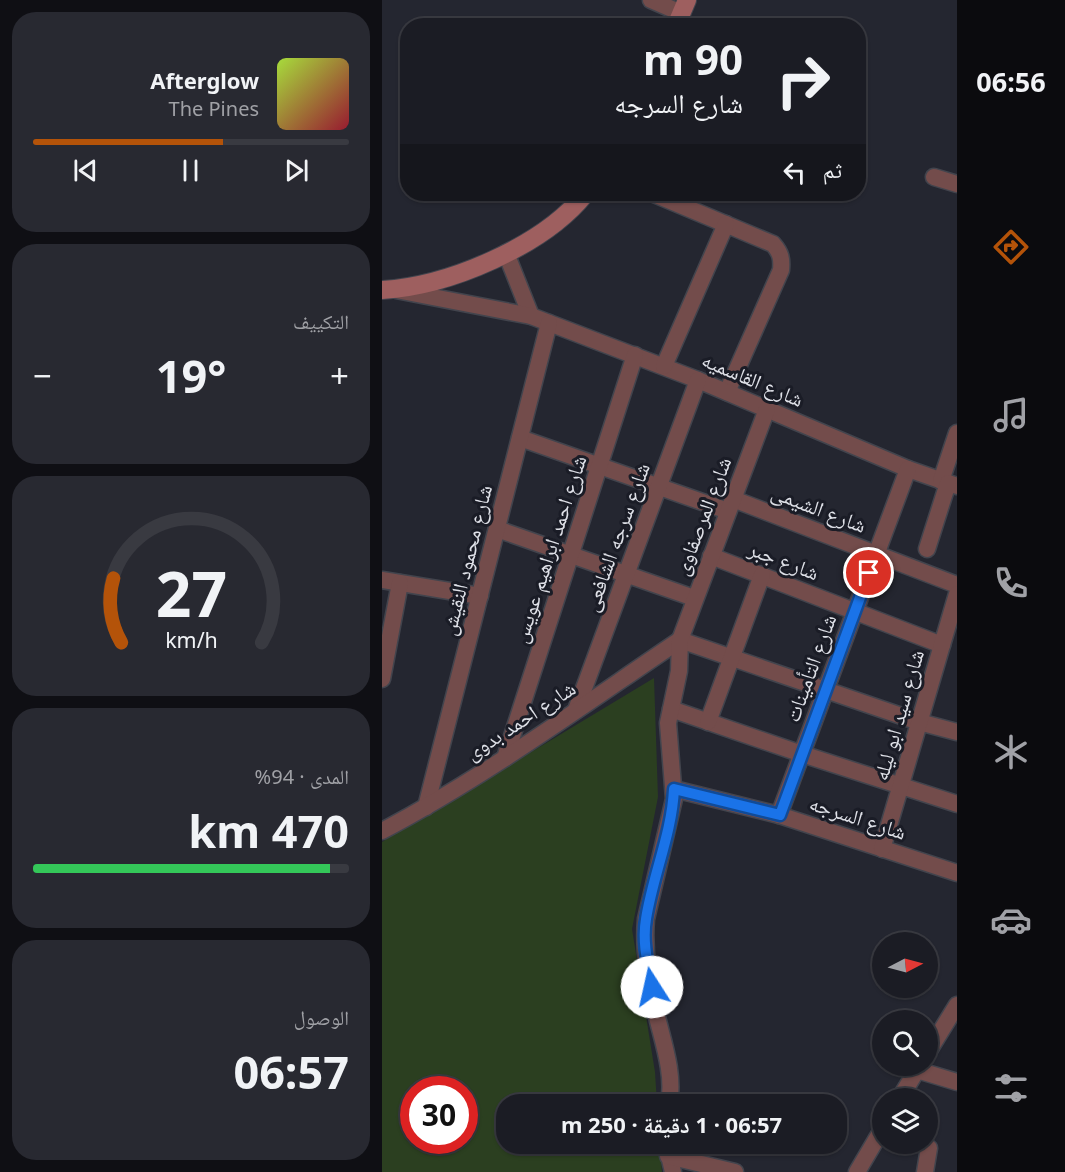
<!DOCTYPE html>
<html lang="ar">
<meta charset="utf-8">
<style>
body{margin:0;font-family:"Noto Sans","Noto Naskh Arabic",sans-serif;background:#282931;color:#f1f3f6;direction:rtl;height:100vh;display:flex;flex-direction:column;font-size:22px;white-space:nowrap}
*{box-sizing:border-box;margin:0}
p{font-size:20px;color:#a0a1a6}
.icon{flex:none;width:33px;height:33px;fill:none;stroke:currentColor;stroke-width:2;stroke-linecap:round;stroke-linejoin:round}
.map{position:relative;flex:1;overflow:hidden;direction:ltr}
.side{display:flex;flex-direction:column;gap:12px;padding:12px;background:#0f0f14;width:382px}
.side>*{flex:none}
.hud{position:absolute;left:18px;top:18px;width:466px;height:183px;border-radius:24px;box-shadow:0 2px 4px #0004,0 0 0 2px #393a41;direction:rtl;background:#1b1c24;color:#f1f3f6;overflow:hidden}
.needle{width:39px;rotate:84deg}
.tools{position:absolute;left:490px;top:932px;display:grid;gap:12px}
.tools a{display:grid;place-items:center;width:66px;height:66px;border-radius:50%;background:#1b1c24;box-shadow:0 2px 4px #0004,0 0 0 2px #393a41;font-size:30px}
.speed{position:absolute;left:18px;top:1076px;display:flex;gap:12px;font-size:30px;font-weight:700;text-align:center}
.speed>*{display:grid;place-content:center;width:78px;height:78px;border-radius:50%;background:#1b1c24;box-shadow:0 2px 4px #0004,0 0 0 2px #393a41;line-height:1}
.speed .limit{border:9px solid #d22;background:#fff;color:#111}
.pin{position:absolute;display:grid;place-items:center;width:51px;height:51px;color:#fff;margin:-26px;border:3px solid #fff;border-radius:50%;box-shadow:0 2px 6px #0007}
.me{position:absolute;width:66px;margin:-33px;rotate:350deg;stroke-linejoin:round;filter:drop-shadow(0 0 4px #0008)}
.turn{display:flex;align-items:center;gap:21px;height:126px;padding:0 24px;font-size:27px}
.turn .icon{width:78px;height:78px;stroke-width:2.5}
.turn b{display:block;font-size:42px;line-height:51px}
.then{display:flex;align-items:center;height:57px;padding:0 24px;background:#0003;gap:12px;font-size:22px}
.big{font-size:45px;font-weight:700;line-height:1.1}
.side .card{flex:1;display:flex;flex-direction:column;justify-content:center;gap:9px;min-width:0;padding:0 21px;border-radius:24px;background:#282931}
.side .dial{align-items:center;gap:0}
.dial svg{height:156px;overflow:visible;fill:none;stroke:#393a41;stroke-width:7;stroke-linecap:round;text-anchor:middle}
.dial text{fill:#f1f3f6;stroke:none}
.song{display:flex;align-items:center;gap:18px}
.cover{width:72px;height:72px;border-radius:9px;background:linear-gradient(135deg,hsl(80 70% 55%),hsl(350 70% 35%))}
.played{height:6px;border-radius:3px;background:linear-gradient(90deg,#b45309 60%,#393a41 60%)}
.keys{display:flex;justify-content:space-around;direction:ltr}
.heat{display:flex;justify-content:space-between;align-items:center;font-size:33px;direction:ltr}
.charge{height:9px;border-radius:4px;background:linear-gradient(90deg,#34c759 94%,#393a41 0)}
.trip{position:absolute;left:114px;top:1094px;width:351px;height:60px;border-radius:24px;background:#1b1c24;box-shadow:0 2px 4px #0004,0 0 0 2px #393a41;font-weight:700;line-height:60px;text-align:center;direction:rtl}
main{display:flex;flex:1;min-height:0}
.dock{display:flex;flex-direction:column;width:108px;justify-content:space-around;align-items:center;background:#0b0b0e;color:#a0a1a6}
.dock .icon{width:42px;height:42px}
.dock .current{color:#b45309}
.dock b{font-size:27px;color:#f1f3f6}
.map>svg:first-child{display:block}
</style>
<main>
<nav class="dock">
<b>06:56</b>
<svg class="icon current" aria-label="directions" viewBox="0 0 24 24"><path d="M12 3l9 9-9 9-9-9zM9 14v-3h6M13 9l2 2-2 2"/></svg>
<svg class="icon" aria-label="music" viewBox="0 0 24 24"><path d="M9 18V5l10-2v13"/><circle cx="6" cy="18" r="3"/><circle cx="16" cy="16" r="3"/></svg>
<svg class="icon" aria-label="phone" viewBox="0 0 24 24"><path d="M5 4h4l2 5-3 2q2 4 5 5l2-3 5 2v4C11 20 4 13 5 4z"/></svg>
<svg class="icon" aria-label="climate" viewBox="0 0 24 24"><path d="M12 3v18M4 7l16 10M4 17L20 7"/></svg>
<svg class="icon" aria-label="car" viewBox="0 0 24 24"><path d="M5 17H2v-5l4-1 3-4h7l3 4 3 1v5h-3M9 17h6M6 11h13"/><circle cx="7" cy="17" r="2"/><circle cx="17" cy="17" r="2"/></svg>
<svg class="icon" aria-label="filters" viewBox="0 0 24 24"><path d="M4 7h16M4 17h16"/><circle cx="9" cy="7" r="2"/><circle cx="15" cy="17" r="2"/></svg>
</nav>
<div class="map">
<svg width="575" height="1172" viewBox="0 0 575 1172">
<rect width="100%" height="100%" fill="#242630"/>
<path fill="#2b3f20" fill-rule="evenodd" d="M272,678l4,119 -26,132 23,143 2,32h-151v39h154l2,29h-280v-330zM32,1089h50v51h-50z"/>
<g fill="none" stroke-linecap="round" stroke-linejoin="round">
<g stroke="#42444d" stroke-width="19">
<g id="street">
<polyline points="269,0 299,13"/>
<polyline points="552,177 575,184"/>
<path d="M272,194l119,50c8,9 9,15 8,26l-54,122"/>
<polyline points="124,253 149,316"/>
<polyline points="14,290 149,316 316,380 526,469 575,486"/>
<polyline points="282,366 344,224"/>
<polyline points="138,438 346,511"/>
<polyline points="559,481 575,433"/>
<polyline points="351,499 575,585"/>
<polyline points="115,529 312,598"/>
<polyline points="545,549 566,483"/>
<polyline points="329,556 560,645"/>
<polyline points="0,580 98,596"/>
<polyline points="298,640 537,722 575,732"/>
<polyline points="0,679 18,583"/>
<polyline points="289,709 420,754 575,804"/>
<polyline points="194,710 316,380"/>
<polyline points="326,722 380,575"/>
<polyline points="123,758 253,355"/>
<polyline points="292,789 397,815 575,873"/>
<polyline points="44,807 167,323"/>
<polyline points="397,815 526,469"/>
<path d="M0,831c104,-55 200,-125 298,-191"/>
<polyline points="500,849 575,594"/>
<polyline points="546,1052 575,1005"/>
<polyline points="535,1070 575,1082"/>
<polyline points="518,1098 538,1065"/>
<path d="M287,1104c5,-28 -4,-56 -11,-83 -8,-33 -15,-68 -12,-102l28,-120 -6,-76 11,-52 1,-31 87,-231"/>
<polyline points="284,1143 291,1172"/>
<polyline points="286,1156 353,1172"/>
<polyline points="475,1172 501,1128"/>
<polyline points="543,1172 547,1148"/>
</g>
</g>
<g stroke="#42444d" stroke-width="20">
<g id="secondary">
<polyline points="294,26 305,0"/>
<path d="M0,290c67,-4 161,-44 203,-96"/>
</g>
</g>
<use href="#street" stroke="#734c4b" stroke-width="16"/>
<use href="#secondary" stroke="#9e5f5f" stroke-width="18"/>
</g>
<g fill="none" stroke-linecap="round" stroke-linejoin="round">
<g stroke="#114b97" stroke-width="15">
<path id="route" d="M270,987c-4,-22 -10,-45 -6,-68 7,-44 26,-86 28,-130l106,26 89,-242"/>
</g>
<use href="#route" stroke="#1a73e8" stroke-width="10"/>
</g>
<g text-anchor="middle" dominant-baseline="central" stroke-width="6" stroke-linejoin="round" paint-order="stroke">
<g font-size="21" fill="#dfe1e8" stroke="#1a1c26">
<text transform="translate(371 379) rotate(23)">شارع القاسميه</text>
<text transform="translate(437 508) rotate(21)">شارع الشيمى</text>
<text transform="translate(320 516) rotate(-69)">شارع المرصفاوى</text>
<text transform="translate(234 537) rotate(-70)">شارع سرجه الشافعى</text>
<text transform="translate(167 549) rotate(-72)">شارع احمد ابراهيم عويس</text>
<text transform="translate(84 560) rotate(-76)">شارع محمود النقيش</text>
<text transform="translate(402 560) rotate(21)">شارع جبر</text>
<text transform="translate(428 668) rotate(-70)">شارع التأمينات</text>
<text transform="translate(516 715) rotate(-74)">شارع سيد ابو ليله</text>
<text transform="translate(138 720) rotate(-33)">شارع احمد بدوى</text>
<text transform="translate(476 817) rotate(18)">شارع السرجه</text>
</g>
</g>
</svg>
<div class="tools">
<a><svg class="needle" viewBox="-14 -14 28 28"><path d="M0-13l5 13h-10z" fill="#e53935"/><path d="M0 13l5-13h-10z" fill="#a0a1a6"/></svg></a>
<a><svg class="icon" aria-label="search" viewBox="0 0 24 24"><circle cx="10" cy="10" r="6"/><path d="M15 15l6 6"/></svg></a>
<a><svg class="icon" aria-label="layers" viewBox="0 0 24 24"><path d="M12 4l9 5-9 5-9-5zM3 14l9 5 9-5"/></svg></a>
</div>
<div class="speed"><div class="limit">30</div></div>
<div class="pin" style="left:487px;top:573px;background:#d93025"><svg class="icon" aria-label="arrive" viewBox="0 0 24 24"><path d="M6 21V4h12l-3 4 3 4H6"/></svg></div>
<svg class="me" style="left:270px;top:987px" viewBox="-20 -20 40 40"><circle r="19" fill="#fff"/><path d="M0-13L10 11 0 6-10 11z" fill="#1a73e8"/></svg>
<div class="trip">06:57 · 1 دقيقة · 250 m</div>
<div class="hud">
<div class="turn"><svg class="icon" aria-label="right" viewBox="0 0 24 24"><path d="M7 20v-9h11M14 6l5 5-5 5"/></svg><div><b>90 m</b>شارع السرجه</div></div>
<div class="then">ثم<svg class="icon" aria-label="left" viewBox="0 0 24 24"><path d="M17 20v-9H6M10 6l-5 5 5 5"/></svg></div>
</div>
</div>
<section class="side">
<div class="card">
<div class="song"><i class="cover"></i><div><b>Afterglow</b><p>The Pines</p></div></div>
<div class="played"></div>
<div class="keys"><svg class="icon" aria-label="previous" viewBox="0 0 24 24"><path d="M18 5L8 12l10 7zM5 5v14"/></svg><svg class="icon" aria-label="pause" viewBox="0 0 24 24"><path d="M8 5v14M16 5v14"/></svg><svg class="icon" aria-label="next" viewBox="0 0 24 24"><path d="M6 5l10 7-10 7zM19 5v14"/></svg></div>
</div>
<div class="card"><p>التكييف</p>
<div class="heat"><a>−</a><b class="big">19°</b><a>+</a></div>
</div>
<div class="card dial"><svg viewBox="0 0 100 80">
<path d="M14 69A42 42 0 1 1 86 69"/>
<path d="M14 69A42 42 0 0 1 10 36" stroke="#b45309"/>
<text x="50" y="56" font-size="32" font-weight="700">27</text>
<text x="50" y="72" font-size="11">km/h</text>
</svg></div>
<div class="card"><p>المدى · 94%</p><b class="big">470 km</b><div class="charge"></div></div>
<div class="card"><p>الوصول</p><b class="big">06:57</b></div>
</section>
</main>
